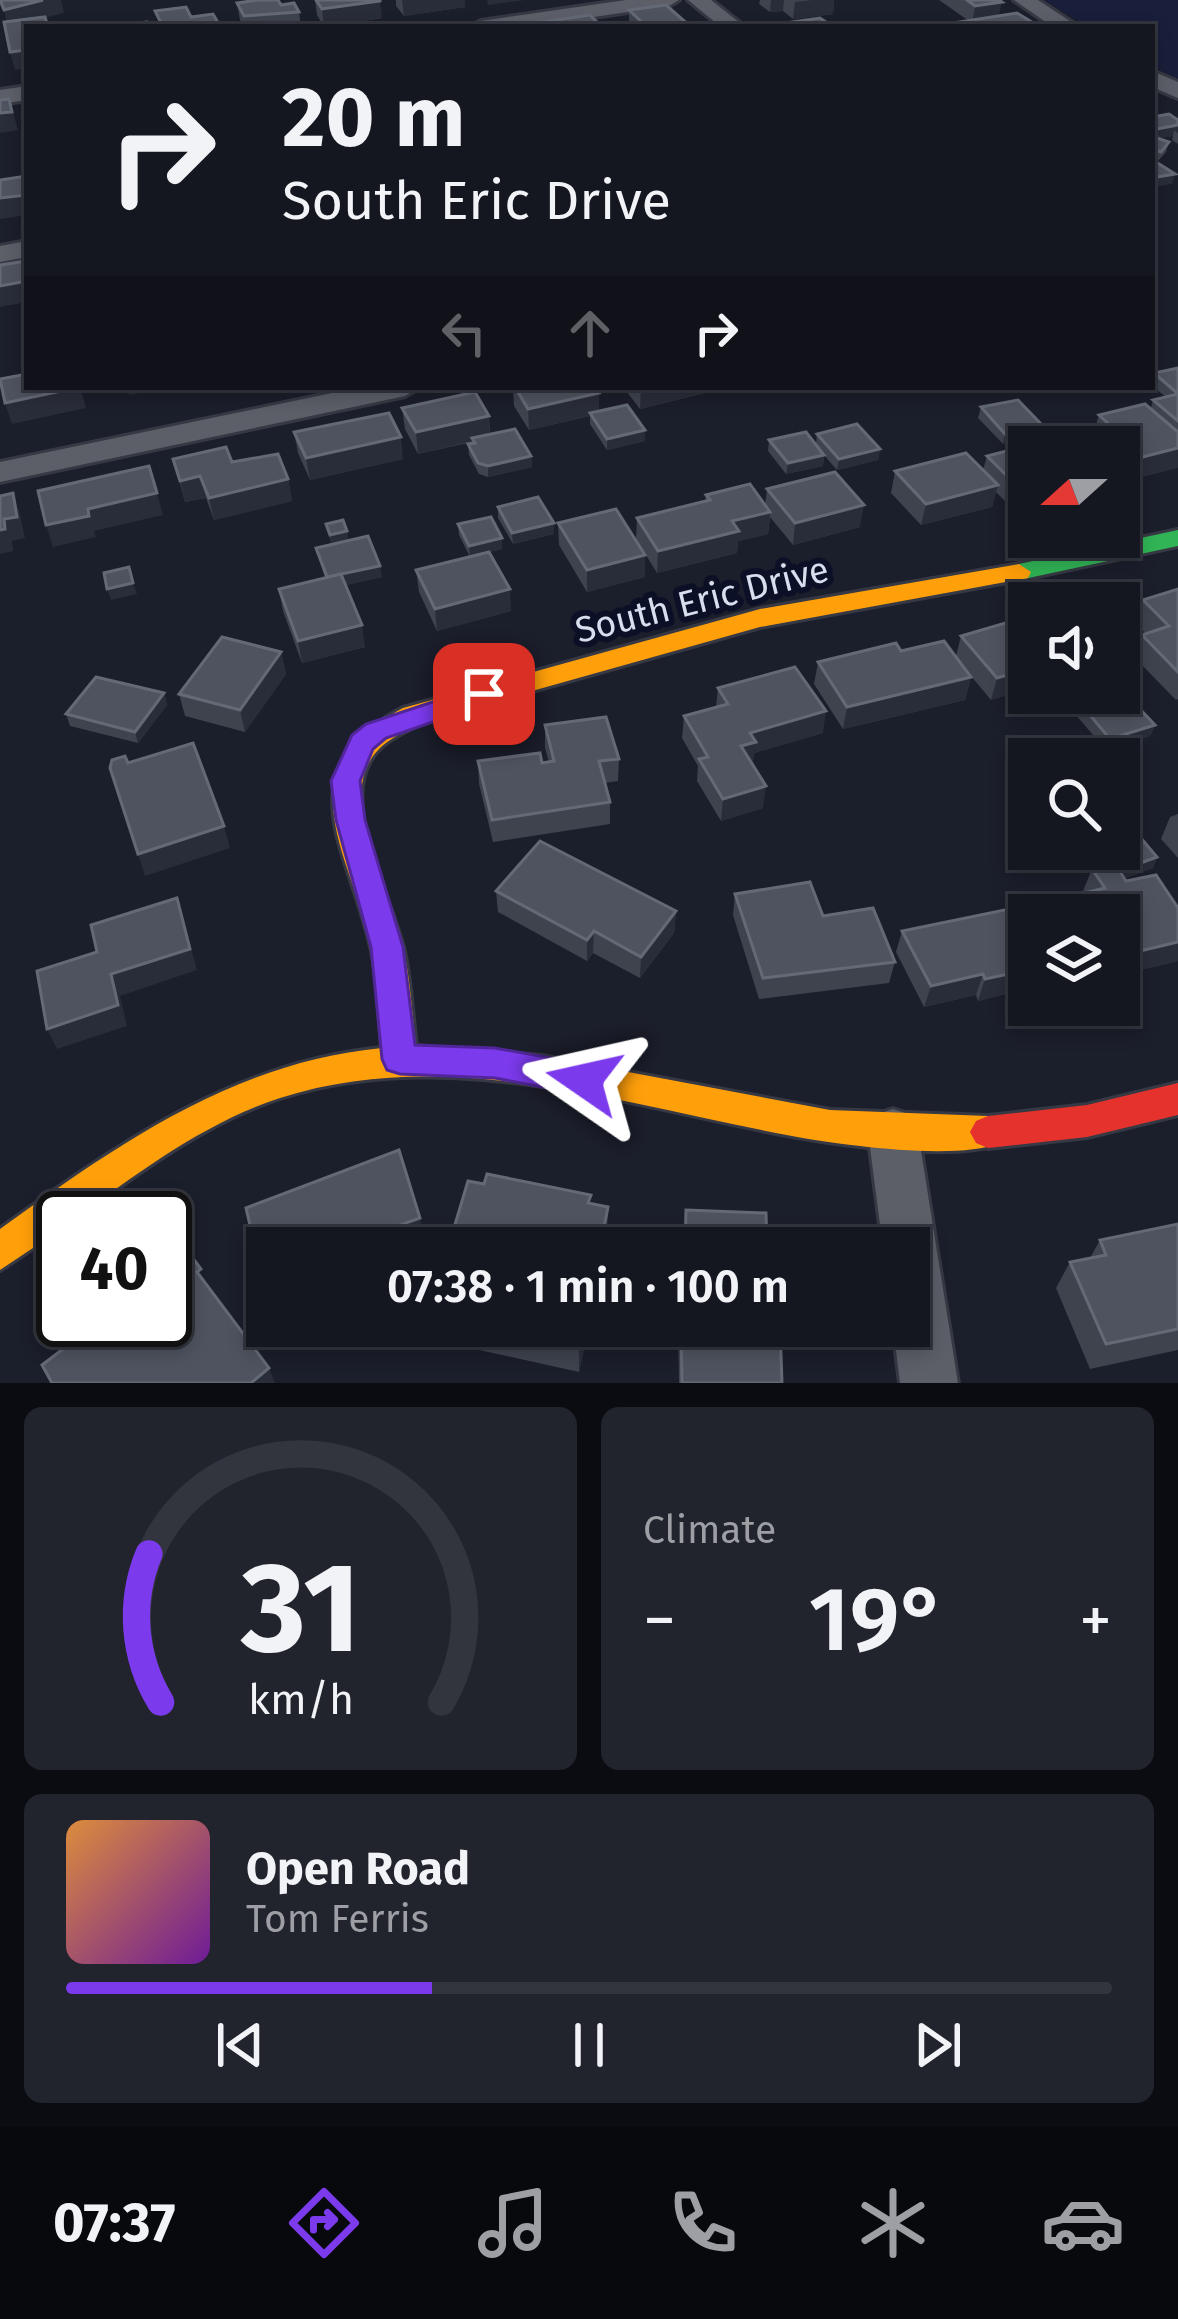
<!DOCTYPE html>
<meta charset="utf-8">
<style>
body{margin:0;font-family:"Fira Sans",sans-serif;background:#21232d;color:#f1f3f6;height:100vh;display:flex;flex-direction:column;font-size:45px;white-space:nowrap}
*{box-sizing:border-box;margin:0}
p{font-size:39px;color:#9d9fa5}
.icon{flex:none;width:66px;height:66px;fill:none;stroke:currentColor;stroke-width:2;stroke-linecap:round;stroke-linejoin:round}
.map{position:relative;height:1383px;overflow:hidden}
.drawer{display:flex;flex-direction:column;gap:24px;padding:24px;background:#0b0c12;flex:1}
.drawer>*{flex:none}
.top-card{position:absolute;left:24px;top:24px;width:1131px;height:366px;border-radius:0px;box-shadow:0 6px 18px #0003,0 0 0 3px #33353e;background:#141620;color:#f1f3f6;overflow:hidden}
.needle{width:78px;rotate:249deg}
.controls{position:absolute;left:1008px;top:426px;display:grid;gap:24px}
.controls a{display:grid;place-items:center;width:132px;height:132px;border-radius:0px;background:#141620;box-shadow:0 6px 18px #0003,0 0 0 3px #33353e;font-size:60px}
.speed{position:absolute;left:36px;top:1191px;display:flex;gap:24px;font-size:60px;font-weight:700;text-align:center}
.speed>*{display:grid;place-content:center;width:156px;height:156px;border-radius:50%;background:#141620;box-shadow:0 6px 18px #0003,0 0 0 3px #33353e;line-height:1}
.speed .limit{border:6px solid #111;border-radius:18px;background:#fff;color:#111}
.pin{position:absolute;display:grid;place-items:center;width:102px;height:102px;color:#fff;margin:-51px;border-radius:24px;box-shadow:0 6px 18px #0006}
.me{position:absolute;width:132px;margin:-66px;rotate:281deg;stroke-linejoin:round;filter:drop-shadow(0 0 9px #0008)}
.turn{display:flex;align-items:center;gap:42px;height:252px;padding:0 60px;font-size:54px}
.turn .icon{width:156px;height:156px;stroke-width:2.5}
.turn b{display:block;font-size:84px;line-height:102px}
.lanes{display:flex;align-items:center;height:114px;padding:0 60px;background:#0003;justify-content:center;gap:60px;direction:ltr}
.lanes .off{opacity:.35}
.big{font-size:90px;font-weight:600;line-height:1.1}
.drawer .tile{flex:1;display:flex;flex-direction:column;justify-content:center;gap:18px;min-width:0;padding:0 42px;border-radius:18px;background:#21232d}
.drawer .dial{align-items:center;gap:0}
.dial svg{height:312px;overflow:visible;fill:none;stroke:#33353e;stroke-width:7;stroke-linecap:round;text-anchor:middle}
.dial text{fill:#f1f3f6;stroke:none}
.song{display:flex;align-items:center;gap:36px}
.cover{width:144px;height:144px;border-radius:18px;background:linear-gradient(135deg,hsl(30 70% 55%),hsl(280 70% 35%))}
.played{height:12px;border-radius:6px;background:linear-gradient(90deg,#7c3aed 35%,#33353e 35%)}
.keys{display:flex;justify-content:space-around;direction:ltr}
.heat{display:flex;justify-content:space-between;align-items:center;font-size:66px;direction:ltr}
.drawer .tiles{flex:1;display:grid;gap:24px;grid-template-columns:1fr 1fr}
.tile:last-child{grid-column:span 2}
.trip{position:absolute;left:246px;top:1227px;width:684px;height:120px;border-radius:0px;background:#141620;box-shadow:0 6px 18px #0003,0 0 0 3px #33353e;font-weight:600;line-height:120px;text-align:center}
.dock{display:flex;height:192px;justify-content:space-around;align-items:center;background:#08090d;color:#9d9fa5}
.dock .icon{width:84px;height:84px}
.dock .active{color:#7c3aed}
.dock b{font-size:54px;color:#f1f3f6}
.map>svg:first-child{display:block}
</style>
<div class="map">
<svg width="1178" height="1383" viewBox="0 0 1178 1383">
<rect width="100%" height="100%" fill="#1b1e2b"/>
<polygon fill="#191e3a" points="1044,0 1178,0 1178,80 1152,66 1152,27 1088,27"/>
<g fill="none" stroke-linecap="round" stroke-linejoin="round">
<g stroke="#363843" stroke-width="6">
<g id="street">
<polygon points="626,0 679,0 669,6 525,27 470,27 481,21"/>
<polygon points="688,0 711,0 745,27 721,27"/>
<polygon points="1014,0 1038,0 1079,27 1053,27"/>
<polygon points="1152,71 1178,82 1178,98 1152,87"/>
<polygon points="27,86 27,100 0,104 0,90"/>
<polygon points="27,241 27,257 0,262 0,246"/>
<polygon points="361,387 420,387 405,396 0,482 0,462"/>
<polygon points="893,1109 911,1115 918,1132 958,1383 900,1383 893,1326 909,1326 909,1248 883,1248 868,1132 875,1115"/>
</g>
</g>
<g stroke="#363843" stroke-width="6">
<polygon id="fast" points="1178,530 1178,546 1019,580 1007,572 1019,564"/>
</g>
<g stroke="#363843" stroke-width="6">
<path id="slow" d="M1019,564l12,8 -3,6 -268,49 -338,95c-19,11 -41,19 -52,39 -29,49 23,140 34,191 7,31 8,63 12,94l127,10 287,54 158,6 12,5 6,11 -6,11c-44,18 -159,2 -208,-7 -167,-31 -343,-92 -512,-38 -74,24 -141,74 -204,120h-13v10l-63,42v-41c117,-84 234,-167 382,-181 -3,-33 -3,-68 -11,-101 -22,-99 -88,-175 32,-239l357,-99z"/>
</g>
<g stroke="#363843" stroke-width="6">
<polygon id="jam" points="1178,1083 1178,1115 1087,1137 988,1148 976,1143 970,1132 976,1121 988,1116 1087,1105"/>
</g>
<use href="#street" fill="#5c5e68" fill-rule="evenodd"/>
<use href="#fast" fill="#30b455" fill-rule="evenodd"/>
<use href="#slow" fill="#ff9f0a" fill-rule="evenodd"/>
<use href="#jam" fill="#e5322d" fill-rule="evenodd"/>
</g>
<g fill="#3e434e">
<polygon points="315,0 382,18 324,27 317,15"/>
<polygon points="396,0 465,0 465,7 404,16 396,6"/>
<polygon points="760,0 834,0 833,14 793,19 783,11 770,12 759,4"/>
<polygon points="939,0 999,0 999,16 1040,27 946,27 947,24 969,21"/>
<polygon points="237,3 281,5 299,12 301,27 244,27 240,20"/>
<polygon points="629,10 691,27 629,27"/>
<polygon points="1152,117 1178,120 1178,144 1172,140 1173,136 1158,138 1169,142 1166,152 1158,161 1152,160"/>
<polygon points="1178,368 1178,468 1119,447 1081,447 1083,439 1092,437 1099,415 1151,408 1153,400 1166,397 1152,386 1154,373"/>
<polygon points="513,387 595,387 599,393 599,411 645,430 645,441 607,450 590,424 590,416 529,430 514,406"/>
<polygon points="623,387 729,387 640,409"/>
<polygon points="981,407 1040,437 1003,444 978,418"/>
<polygon points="402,408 489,416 490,434 531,456 532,467 488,477 479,474 469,455 468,444 472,443 472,442 418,454 405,429"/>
<polygon points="294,432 403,459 310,480 298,453"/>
<polygon points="817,434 880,449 878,460 837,470 824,455 823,466 786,474 768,451 769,440 816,444"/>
<polygon points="1046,441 1029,506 1014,510 996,492 992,507 921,525 891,493 895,471 983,470 987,456"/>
<polygon points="173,459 232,462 288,479 292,501 214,520 206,498 185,502"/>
<polygon points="767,489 860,527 793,545 770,517 768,534 738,541 737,553 657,573 636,539 637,518 705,501 706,495 765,505"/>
<polygon points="498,507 554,534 513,544 498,518"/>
<polygon points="558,523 645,577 587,592 559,545"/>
<polygon points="326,524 347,531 348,541 382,577 346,585 365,647 302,663 283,611 279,589 325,578 316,548 332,545"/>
<polygon points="458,524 502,549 489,552 511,611 437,631 419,592 416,570 470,557 459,535"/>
<polygon points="1178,589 1178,699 1176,700 1134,657 1142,635 1146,634 1135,622 1143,600"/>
<polygon points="1029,616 1029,693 1042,693 1039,705 1021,711 1007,695 991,700 966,670 971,677 965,700 843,729 814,684 818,662 901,651 956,656 961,636"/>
<polygon points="281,652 286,674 245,732 185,716 179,694"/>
<polygon points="718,688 823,733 754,753 752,764 763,808 721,821 697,781 698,766 682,738 684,716 716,707"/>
<polygon points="164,693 167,705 138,743 70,726 66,714"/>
<polygon points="1079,702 1155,725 1150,736 1106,750 1075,714"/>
<polygon points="545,725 619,759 618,781 605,783 610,802 610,824 493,842 479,784 478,761 549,762 545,748"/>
<polygon points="1178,814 1178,858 1161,839 1170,817"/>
<polygon points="1079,849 1119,849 1157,857 1153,868 1124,878 1126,881 1178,908 1178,961 1119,975 1119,915 1060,915 1067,897 1085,893 1083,891 1092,869 1094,868"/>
<polygon points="496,891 676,911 674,933 640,978 593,953 587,961 498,912"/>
<polygon points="735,894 823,916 895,962 889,983 759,999 733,915"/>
<polygon points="1029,915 1029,993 1009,1000 1005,994 978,1001 976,995 924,1007 896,952 902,931"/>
<polygon points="1178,1224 1178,1350 1090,1369 1056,1288 1070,1262 1090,1258 1100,1240"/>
<polygon points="432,1326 589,1326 579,1372 434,1340"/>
<polygon points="678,1326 780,1326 782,1383 679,1383"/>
</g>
<g fill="#292d39">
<polygon points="43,0 61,0 64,13 8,27 4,10"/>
<polygon points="402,0 465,0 465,7 404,16"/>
<polygon points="487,0 525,0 488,5"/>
<polygon points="771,0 784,0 783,11 770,12"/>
<polygon points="812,0 834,0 833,14 793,19 795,2"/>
<polygon points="380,1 382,18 324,27 322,9"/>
<polygon points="1002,2 998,19 972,23 975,6"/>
<polygon points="27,50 27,68 15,70 10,52"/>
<polygon points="9,99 18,130 0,133 0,113"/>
<polygon points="1178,125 1178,133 1174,130 1173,136 1152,140 1152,130"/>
<polygon points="1175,174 1172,184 1152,187 1152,178"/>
<polygon points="27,195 27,215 0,219 0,198"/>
<polygon points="27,281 27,302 0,307 0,286"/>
<polygon points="80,387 86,408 12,424 5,403"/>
<polygon points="126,387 173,387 129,395"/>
<polygon points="641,387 729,387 640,409"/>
<polygon points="599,393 599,414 590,413 590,416 529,430 528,409"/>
<polygon points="489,416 490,437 418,454 416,432"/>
<polygon points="1043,426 1040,437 1003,444 1005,434"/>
<polygon points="645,430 645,441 607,450 607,439"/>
<polygon points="401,437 403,459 310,480 306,458"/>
<polygon points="1178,448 1178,468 1119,483 1119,463"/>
<polygon points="880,449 878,460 837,470 839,459"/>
<polygon points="824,455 823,466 786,474 788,463"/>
<polygon points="531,456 532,467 488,477 488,466"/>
<polygon points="200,476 206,498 185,502 180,481"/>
<polygon points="288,479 292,501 214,520 209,498"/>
<polygon points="998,485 992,507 921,525 926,504"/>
<polygon points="1029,486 1029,506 1014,510 1020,489"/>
<polygon points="13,493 20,515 25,538 12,541 13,551 0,554 0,530"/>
<polygon points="157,493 163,515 94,531 96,537 53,547 46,525 88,509"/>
<polygon points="864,505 860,527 793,545 795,523"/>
<polygon points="770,512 768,534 738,541 737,553 657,573 658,551 732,521"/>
<polygon points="554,523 554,534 513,544 512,533"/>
<polygon points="347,531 349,542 332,546 330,535"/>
<polygon points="502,538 502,549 470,557 469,546"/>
<polygon points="645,555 645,577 587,592 587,570"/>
<polygon points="380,566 382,577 329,589 327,578"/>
<polygon points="133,583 137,594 111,600 107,589"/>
<polygon points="510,589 511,611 437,631 435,609"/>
<polygon points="362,625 365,647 302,663 298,641"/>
<polygon points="281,652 286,674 245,732 240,710"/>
<polygon points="1014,673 1007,695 991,700 997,678"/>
<polygon points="971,677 965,700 843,729 847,707"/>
<polygon points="1029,679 1029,693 1042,693 1039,705 1021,711"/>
<polygon points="164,693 167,705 138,743 135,732"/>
<polygon points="826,711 823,733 754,753 753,764 738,768 741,746 750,733"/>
<polygon points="1155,725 1150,736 1106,750 1110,739"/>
<polygon points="766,786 763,808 721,821 723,799"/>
<polygon points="224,826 230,848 145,876 138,854"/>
<polygon points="1157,857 1153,868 1108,885 1112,873"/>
<polygon points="177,898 197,970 120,996 127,1026 57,1049 47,1029"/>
<polygon points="676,911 674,933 640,978 641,957"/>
<polygon points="594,931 593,953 587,961 587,940"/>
<polygon points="1178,942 1178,961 1119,975 1119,956"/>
<polygon points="1013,973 1005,994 978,1001 985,979"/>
<polygon points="983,974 976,995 924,1007 931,986"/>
<polygon points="1029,975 1029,993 1009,1000 1017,979"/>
<polygon points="608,1207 608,1235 605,1248 600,1248"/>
<polygon points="420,1218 425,1245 418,1248 357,1248 355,1241"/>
<polygon points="274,1326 340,1326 282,1348"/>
<polygon points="584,1326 589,1326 579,1372 579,1347"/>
<polygon points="269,1368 275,1383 251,1383"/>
</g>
<g fill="#4e535f" stroke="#646976" stroke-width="3">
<polygon points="0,0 43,0 4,10"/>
<polygon points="258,0 278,0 281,5 294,3 299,12 244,16 237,3"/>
<polygon points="316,0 380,0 380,1 322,9"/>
<polygon points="967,0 999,0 1002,2 975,6"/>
<polygon points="666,5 691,27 647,27 629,10"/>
<polygon points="186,7 191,17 213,14 219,24 195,27 163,27 155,11"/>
<polygon points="1017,13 1040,27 951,27 947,24"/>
<polygon points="590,15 601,26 524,27 522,25"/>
<polygon points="45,17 48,27 27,27 27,50 10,52 4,22"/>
<polygon points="820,18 833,27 798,27 792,22"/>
<polygon points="147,22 150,27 113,27"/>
<polygon points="9,99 12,112 0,113 0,100"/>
<polygon points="1169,114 1178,120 1178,125 1152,130 1152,117"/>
<polygon points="1154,137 1169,142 1161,152 1152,149"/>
<polygon points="1156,162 1175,174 1152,178 1152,163"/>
<polygon points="27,176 27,195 0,198 0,180"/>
<polygon points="27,261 27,281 0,286 0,265"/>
<polygon points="1178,368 1178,393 1177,393 1154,373"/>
<polygon points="27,374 27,387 80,387 5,403 0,379"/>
<polygon points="515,387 595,387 599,393 528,409"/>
<polygon points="475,392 489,416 416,432 402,408"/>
<polygon points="1178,394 1178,421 1153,400"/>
<polygon points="1018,400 1043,426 1005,434 981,407"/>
<polygon points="1145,404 1178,432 1178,448 1119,463 1119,447 1092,447 1083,439 1116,431 1099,415"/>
<polygon points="627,405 645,430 607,439 590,413"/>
<polygon points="389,413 401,437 306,458 294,432"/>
<polygon points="857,424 880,449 839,459 817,434"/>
<polygon points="515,429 531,456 488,466 478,463 468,444 475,443 472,438"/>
<polygon points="806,432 824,455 788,463 769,440"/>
<polygon points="1046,441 1053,447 1029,447 1029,486 1020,489 987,456"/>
<polygon points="226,447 232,462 278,454 288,479 209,498 200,476 180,481 173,459"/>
<polygon points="966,453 998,485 926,504 895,471"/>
<polygon points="149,466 157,493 88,509 89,516 46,525 38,491"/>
<polygon points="835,472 864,505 795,523 767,489"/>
<polygon points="750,484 770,512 732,521 739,531 658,551 637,518 710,500 706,495"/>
<polygon points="13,493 17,517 4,519 5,529 0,530 0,496"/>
<polygon points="538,497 554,523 512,533 498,507"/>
<polygon points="616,509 645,555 587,570 558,523"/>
<polygon points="491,517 502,538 469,546 458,524"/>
<polygon points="343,520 347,531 330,535 326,524"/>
<polygon points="368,536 380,566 327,577 316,548"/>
<polygon points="489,552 510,589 435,609 416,570"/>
<polygon points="129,567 133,583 107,589 104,573"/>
<polygon points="341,574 362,625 298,641 279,589"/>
<polygon points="1178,589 1178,672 1142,635 1169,626 1143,600"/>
<polygon points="1029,616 1029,688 1028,689 1014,673 997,678 961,636"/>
<polygon points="222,637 281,652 240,710 179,694"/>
<polygon points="944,641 971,677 847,707 818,662 896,643 901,651"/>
<polygon points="795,667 826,711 750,733 756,742 741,746 766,786 723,799 699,759 708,757 684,716 728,704 718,688"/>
<polygon points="96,677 164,693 135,732 66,714"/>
<polygon points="1122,690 1155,725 1110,739 1079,702 1111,693 1119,693 1119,691"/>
<polygon points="606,717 619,759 599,761 610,802 492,820 478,761 540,753 542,763 554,761 545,725"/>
<polygon points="193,743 224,826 138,854 110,768 112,760 125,756 128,763"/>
<polygon points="1119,812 1157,857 1119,871 1115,864 1106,866 1092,849 1119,849"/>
<polygon points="540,841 676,911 641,957 594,931 587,940 496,891"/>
<polygon points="1115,864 1126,881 1156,875 1178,908 1178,942 1119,956 1119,915 1078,915 1067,897 1105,888 1092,869"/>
<polygon points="810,882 823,916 873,908 895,962 763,978 735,894"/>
<polygon points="177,898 190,949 111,974 118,1005 47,1029 37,971 97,952 91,925"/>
<polygon points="1034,904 1041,915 1029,915 1029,975 1017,979 1013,973 985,979 983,974 931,986 902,931"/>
<polygon points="399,1150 420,1218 355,1241 357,1248 267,1248 267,1299 246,1208"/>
<polygon points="487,1174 591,1195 588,1203 608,1207 600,1248 448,1248 468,1181 484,1184"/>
<polygon points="686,1210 766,1213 767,1248 680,1248 685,1247"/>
<polygon points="1178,1224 1178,1329 1106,1344 1070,1262 1106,1255 1100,1240"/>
<polygon points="180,1241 201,1269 197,1272 269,1368 251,1383 52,1383 42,1365 101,1320 104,1320 109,1327 117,1320 165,1320 165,1253"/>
<polygon points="481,1326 584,1326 579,1347"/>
<polygon points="681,1326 780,1326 782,1383 682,1383"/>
</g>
<polygon fill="#7c3aed" stroke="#51269a" stroke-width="3" points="484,685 498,694 494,701 386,738 373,749 360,781 365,820 403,947 415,1045 495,1048 584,1064 597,1069 602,1080 597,1091 584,1095 495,1078 400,1074 387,1070 382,1059 371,947 336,820 331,781 352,735 366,724"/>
<g text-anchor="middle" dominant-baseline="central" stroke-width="12" stroke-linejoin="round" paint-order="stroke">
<g font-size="36" fill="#d9deee" stroke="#0c1027">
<text transform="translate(702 600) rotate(-14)">South Eric Drive</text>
</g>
</g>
</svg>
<div class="controls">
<a><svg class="needle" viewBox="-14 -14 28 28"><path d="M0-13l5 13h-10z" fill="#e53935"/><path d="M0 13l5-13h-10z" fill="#9d9fa5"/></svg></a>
<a><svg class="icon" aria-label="sound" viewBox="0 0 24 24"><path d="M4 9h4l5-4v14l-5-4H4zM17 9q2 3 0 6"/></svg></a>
<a><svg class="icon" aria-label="search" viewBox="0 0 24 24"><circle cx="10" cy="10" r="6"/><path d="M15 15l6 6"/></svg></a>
<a><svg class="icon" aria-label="layers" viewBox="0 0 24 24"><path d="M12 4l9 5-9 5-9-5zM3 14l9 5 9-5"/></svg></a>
</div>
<div class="speed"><div class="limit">40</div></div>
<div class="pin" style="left:484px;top:694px;background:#d93025"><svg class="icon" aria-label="arrive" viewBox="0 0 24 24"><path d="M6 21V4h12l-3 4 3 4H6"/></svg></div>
<svg class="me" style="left:584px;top:1080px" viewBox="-20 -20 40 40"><path d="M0-17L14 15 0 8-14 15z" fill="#7c3aed" stroke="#fff" stroke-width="4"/></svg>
<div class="trip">07:38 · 1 min · 100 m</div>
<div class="top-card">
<div class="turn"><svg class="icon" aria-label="right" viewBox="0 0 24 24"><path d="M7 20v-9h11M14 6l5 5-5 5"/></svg><div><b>20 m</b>South Eric Drive</div></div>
<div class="lanes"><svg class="icon off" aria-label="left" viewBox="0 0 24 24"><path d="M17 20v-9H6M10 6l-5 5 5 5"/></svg><svg class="icon off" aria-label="ahead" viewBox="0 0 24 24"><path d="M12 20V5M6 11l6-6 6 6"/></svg><svg class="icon" aria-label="right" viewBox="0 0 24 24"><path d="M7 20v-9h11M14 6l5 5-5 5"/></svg></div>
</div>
</div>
<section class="drawer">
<div class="tiles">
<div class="tile dial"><svg viewBox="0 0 100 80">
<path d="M14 69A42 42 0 1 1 86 69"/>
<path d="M14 69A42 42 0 0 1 11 31" stroke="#7c3aed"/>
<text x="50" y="56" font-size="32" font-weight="700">31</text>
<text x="50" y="72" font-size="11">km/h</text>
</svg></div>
<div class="tile"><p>Climate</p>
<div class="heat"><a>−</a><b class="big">19°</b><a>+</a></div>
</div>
<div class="tile">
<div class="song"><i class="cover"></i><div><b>Open Road</b><p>Tom Ferris</p></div></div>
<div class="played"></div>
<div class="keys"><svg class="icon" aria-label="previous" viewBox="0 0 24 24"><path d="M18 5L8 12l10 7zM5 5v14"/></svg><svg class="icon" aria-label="pause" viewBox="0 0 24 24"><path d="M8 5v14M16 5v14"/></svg><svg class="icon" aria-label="next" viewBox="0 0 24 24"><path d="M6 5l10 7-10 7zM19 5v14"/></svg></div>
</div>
</div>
</section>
<nav class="dock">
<b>07:37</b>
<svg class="icon active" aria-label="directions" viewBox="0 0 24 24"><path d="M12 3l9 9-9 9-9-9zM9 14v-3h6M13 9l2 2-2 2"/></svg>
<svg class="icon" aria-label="music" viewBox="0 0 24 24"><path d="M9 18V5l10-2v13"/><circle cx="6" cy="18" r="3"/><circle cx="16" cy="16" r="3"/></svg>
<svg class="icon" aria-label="phone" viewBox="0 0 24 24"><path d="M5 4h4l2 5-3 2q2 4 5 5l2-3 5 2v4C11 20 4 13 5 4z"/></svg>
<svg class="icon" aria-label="climate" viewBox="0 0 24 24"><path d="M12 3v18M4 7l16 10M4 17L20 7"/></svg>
<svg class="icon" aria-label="car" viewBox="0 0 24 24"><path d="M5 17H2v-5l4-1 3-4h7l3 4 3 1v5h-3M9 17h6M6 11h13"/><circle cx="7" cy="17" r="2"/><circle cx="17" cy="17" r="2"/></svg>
</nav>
